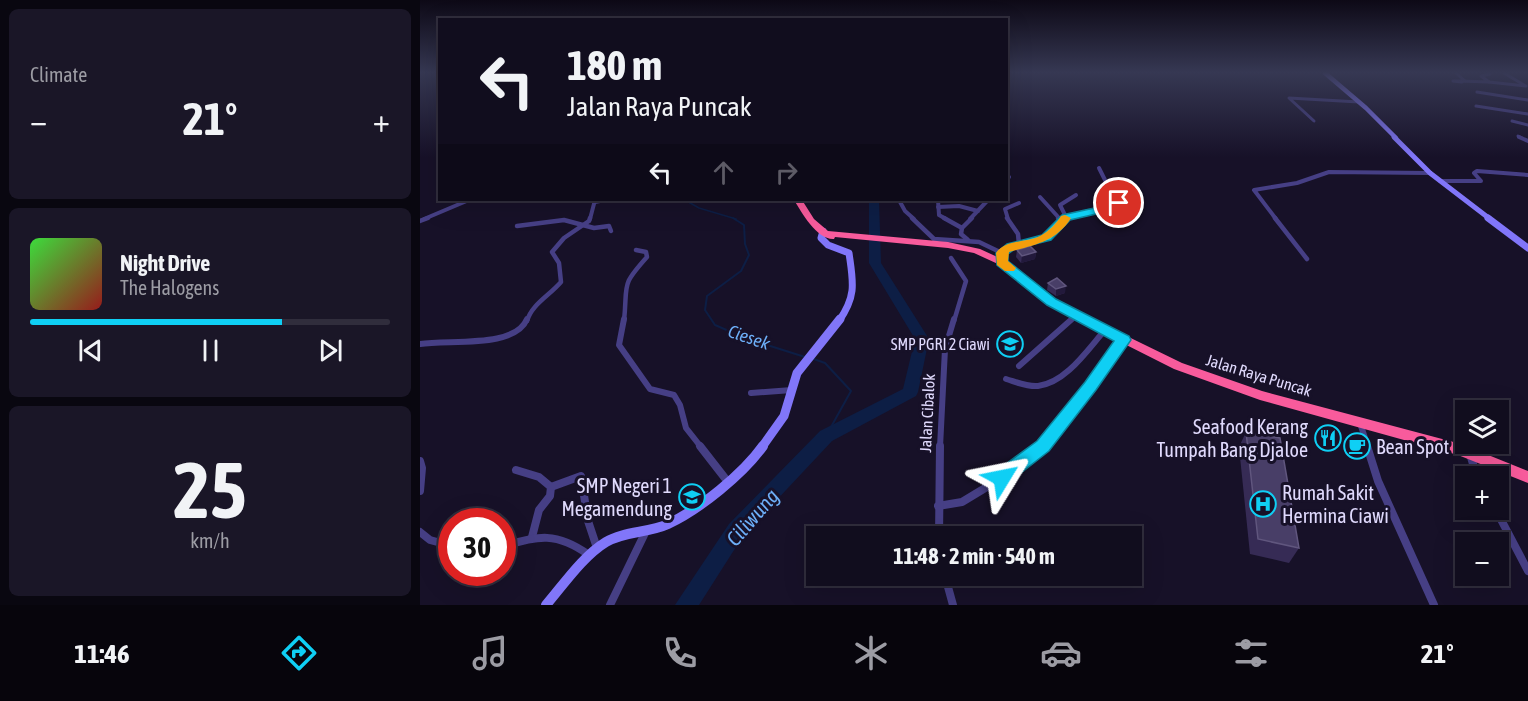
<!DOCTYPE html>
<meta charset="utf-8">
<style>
body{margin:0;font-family:"Asap Condensed",sans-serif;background:#1a1627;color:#f1f3f6;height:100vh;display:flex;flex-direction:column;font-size:22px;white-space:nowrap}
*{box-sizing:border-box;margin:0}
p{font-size:20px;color:#9c9ca4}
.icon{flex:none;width:33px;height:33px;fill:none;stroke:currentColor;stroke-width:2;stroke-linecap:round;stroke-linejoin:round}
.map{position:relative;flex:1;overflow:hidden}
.sheet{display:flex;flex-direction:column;gap:9px;padding:9px;background:#090710;width:420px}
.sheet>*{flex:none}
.banner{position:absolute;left:18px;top:18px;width:570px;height:183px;border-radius:0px;box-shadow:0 6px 24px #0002,0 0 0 2px #302d3c;background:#110d1e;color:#f1f3f6;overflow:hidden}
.buttons{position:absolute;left:1035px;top:400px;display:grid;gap:12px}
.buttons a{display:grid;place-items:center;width:54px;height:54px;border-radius:0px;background:#110d1e;box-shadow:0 6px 24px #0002,0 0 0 2px #302d3c;font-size:30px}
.speed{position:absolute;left:18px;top:508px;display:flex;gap:12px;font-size:30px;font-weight:700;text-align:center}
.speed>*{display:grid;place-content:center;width:78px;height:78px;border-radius:50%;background:#110d1e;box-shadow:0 6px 24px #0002,0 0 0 2px #302d3c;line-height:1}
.speed .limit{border:9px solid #d22;background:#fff;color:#111}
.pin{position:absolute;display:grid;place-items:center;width:51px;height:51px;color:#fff;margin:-26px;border:3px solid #fff;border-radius:50%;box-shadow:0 2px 6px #0007}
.me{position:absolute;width:66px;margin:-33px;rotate:55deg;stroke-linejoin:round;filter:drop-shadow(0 0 4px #0008)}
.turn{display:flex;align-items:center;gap:21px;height:126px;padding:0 30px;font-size:27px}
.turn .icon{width:78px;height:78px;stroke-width:2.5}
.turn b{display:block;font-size:42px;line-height:51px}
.lanes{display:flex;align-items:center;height:57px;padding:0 30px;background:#0003;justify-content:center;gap:30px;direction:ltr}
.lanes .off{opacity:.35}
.big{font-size:45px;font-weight:700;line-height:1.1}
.sheet .widget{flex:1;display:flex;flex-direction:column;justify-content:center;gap:9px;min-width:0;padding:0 21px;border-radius:9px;background:#1a1627}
.sheet .dial{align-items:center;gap:0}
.dial b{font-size:78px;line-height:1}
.song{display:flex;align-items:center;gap:18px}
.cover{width:72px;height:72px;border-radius:9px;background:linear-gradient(135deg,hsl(120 70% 55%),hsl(0 70% 35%))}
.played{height:6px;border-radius:3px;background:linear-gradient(90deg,#0fcff4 70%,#302d3c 70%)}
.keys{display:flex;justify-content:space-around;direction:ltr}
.heat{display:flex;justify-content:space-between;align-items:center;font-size:33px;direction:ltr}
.trip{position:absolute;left:386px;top:526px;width:336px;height:60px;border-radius:0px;background:#110d1e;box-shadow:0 6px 24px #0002,0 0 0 2px #302d3c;font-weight:700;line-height:60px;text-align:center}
.menu{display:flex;height:96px;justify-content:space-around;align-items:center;background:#07050c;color:#9c9ca4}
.menu .icon{width:42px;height:42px}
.menu .current{color:#0fcff4}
.menu b{font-size:27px;color:#f1f3f6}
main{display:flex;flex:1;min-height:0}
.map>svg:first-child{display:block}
</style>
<main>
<section class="sheet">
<div class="widget"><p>Climate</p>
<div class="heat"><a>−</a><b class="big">21°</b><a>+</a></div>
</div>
<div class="widget">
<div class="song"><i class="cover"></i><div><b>Night Drive</b><p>The Halogens</p></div></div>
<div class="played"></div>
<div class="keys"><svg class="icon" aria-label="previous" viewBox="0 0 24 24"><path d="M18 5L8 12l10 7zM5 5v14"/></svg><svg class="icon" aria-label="pause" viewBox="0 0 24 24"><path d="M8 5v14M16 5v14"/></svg><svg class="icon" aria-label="next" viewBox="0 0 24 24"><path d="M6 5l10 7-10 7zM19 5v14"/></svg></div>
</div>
<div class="widget dial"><b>25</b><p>km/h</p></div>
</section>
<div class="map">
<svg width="1108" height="605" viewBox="0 0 1108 605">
<rect width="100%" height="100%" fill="#171128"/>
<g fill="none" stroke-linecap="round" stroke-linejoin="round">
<polyline stroke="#0d1e45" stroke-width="1.5" points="265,200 279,208 316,219"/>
<g stroke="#0d1e45" stroke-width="2">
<polyline points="313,218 324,225 325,244 329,255 321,271 287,296 285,310 295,325 325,338 385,357"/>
<polyline points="391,358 405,363 431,391 406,436"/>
</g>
<polygon fill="#0d1e45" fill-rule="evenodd" points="449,200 459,200 461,263 509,339 498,392 496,396 412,441 323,536 279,605 255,605 309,524 400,431 483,389 495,339 449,263"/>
<g stroke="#463f85" stroke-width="3">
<polyline points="1036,73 1045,81"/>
<polyline points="1084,73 1104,85"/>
<polygon points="1033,81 1041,81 1042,82"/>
<polyline points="1041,81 1069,82 1061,76 1070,74 1068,73"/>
<polyline points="1069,82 1106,86"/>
<polyline points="1057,92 1108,100"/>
<polyline points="1056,106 1108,114"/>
<polyline points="894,121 869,98 939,102"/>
<polyline points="1092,121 1108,125"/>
<polyline points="1098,136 1102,138"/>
</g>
<g stroke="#463f85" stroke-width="4">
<polyline points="1099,137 1108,141"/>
<polyline points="586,180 589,177"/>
<polyline points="1020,181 1061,181 1054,173 1057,171 1108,175"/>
<polyline points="620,197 640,219"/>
<polyline points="479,200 485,211 494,219"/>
<polyline points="518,200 519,215 526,219"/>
<polyline points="175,202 185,200"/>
<polyline points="518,207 539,206 558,211"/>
<polyline points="646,217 640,205 656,195"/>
<polyline points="4,219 49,200"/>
<polyline points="170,219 175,200"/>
<polyline points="550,219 568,200"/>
<polyline points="588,219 585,209 599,203"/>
<polyline points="645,219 646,217 698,206 679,168"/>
<polyline points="856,219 834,190 877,183 909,172 1010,173"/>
</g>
<g stroke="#463f85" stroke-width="4.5">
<polyline points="492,218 514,239 559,242 582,253"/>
<polyline points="524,218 542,228"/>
<polyline points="587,218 598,234 599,244"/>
<polyline points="638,218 642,222"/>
<polyline points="855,218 887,259"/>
<polyline points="0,221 8,218"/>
<polyline points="97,226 144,220 174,228 189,226 191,231"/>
<polyline points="548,240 541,234 542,228 552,218"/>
<polyline points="531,258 546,281 534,321"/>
<path d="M581,262l4,-13c25,-6 45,-8 61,-31"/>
<path d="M107,321c5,-17 22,-25 34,-39l-2,-19 -7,-11 12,-14 25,-17 1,-3"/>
<path d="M204,321c4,-38 -4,-34 23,-64l-1,-5 -10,-2"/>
<polyline points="650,321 655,316"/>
</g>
<g stroke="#463f85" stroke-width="6">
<polyline points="204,319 199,345 230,389 254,395 260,405 266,428 281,447"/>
<path d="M0,344c28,-5 95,5 107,-25"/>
<polyline points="599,366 652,319"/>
<path d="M586,379c10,3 21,8 32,7 28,-3 50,-37 67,-56"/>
<polyline points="331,393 372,390"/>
<polyline points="940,423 948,447"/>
<polyline points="520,447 525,349 534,319"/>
<polyline points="621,447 703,340"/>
</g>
<g stroke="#463f85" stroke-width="8">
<polyline points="280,446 308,482"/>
<polyline points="947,446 958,481 1014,605"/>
<polyline points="1050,454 1057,477"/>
<polyline points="0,461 2,468 0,491"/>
<polyline points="96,470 119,477 131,487 130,496 119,510 112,537"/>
<polyline points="131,487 161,476 168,521 177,548"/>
<polyline points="518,506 542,502 590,473 622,446"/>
<polyline points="1076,510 1108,571"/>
<polyline points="0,532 10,540 32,546"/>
<polyline points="519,537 520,446"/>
<path d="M82,547c36,-12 55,-15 87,8"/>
<polyline points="525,576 533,605"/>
<polyline points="190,605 226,531"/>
</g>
<polyline stroke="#8176f9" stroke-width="4.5" points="905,73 946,108 976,138"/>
<polyline stroke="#8176f9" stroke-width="5" points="974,137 1010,173 1070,219"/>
<g stroke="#8176f9" stroke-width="7">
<polyline points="1068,218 1108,248"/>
<path d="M403,231l-2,7 7,7 21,8c4,29 8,42 -10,68"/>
</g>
<polyline stroke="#8176f9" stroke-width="9" points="342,447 364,416 377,373 420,319"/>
<path stroke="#8176f9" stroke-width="10" d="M126,605c18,-21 37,-49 60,-63 18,-11 43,-9 62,-18 32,-15 75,-50 95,-78"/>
<path fill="#f85b9c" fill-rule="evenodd" d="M374,200h8l12,19 14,12 120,11 32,7 24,11 61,46 117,57 80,28 199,53 67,27v12l-70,-28 -198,-55 -86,-31 -117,-59 -59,-46 -24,-11 -26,-5 -113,-11 -1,2c-17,1 -32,-26 -40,-39z"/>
</g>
<g fill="#362b55">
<polygon points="597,250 616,252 615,259 601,263 596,257"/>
<polygon points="628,283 645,293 636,296 627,290"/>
<polygon points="826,432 879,548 869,563 830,554 819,447"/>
</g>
<g fill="#22193b">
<polygon points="616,252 615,259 601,263 602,256"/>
<polygon points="646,286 645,293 636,296 636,289"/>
</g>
<g fill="#483e67" stroke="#60567e" stroke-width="1.5">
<polygon points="610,246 616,252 602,256 597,250"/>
<polygon points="637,278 646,286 636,289 628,283"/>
<polygon points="826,432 860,438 879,548 838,539"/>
</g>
<linearGradient id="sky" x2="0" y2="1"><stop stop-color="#0d0916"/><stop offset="0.46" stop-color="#363853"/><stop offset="1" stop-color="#363853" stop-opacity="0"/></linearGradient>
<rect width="1108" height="157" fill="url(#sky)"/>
<polygon fill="#0fcff4" stroke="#0a879f" stroke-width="1.5" points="699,200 704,203 702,208 650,220 631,240 595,249 588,254 588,261 636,299 709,336 711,340 676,390 629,451 588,483 582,486 575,483 573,478 575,472 617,441 665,382 694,341 627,305 577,265 576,253 587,244 622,235 642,215 693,204"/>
<path fill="#f59e0b" d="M645,215l6,3c-15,24 -37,27 -62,34l-1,9 8,7 -2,3h-9l-8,-6 -1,-12c10,-14 30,-10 44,-17 9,-5 16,-12 21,-20z"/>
<defs>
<g id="school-ring" transform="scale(1.35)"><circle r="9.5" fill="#171128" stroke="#0fcff4" stroke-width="1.5"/><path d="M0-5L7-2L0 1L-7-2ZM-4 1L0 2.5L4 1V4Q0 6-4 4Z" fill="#0fcff4"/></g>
<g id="restaurant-ring" transform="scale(1.35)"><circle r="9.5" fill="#171128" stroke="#0fcff4" stroke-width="1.5"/><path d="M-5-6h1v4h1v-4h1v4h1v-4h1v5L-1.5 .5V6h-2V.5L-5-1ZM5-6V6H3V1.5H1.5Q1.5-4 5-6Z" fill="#0fcff4"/></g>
<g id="cafe-ring" transform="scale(1.35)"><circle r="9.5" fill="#171128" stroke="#0fcff4" stroke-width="1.5"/><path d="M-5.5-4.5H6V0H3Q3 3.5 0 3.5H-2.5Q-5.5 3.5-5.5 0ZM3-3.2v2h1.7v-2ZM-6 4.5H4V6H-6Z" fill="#0fcff4"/></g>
<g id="hospital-ring" transform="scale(1.35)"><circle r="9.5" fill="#171128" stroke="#0fcff4" stroke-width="1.5"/><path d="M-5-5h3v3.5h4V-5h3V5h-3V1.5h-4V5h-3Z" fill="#0fcff4"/></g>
</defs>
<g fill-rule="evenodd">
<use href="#school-ring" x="590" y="344"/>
<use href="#restaurant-ring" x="908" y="438"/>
<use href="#cafe-ring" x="937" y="446"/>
<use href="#school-ring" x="272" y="497"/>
<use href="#hospital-ring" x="843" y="504"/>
</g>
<g text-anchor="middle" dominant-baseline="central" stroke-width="6" stroke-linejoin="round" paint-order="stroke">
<g font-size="16" fill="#e0dafd" stroke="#171128" text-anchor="end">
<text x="570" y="344">SMP PGRI 2 Ciawi</text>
</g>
<g font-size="16" fill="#e0dafd" stroke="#171128">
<text transform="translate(839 375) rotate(17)">Jalan Raya Puncak</text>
<text transform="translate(507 413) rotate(-87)">Jalan Cibalok</text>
</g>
<g font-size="18" font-style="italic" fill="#6daff8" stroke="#171128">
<text transform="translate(329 337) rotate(19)">Ciesek</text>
</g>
<g font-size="20" fill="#e0dafd" stroke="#171128" text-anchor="end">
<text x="888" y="426">Seafood Kerang<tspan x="888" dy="23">Tumpah Bang Djaloe</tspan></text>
<text x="956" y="446" text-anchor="start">Bean Spot</text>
<text x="252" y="485">SMP Negeri 1<tspan x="252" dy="23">Megamendung</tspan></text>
<text x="862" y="492" text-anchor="start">Rumah Sakit<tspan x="862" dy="23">Hermina Ciawi</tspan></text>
</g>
<g font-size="21" font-style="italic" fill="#6daff8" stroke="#171128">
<text transform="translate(332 517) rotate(-49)">Ciliwung</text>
</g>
</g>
</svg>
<div class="buttons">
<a><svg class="icon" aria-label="layers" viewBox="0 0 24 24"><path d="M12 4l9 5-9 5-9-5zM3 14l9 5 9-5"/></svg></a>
<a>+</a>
<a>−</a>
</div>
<div class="speed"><div class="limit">30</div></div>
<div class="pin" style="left:699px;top:203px;background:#d93025"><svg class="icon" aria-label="arrive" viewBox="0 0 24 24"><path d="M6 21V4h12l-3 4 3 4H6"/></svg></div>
<svg class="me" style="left:582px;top:478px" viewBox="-20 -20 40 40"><path d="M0-17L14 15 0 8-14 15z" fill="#0fcff4" stroke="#fff" stroke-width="4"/></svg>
<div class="trip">11:48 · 2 min · 540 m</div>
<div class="banner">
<div class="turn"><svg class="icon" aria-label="left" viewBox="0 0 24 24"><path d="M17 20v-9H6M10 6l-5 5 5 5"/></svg><div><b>180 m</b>Jalan Raya Puncak</div></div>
<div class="lanes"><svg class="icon" aria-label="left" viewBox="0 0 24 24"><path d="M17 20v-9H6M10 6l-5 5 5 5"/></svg><svg class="icon off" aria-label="ahead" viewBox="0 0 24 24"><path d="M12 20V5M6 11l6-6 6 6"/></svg><svg class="icon off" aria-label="right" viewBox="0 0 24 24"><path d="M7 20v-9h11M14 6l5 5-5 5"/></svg></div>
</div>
</div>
</main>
<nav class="menu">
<b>11:46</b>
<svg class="icon current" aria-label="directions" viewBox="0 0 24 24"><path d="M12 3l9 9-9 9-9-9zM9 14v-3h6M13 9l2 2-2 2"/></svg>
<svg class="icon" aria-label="music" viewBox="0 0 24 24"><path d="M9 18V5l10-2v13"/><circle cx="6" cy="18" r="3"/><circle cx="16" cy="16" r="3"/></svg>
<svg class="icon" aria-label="phone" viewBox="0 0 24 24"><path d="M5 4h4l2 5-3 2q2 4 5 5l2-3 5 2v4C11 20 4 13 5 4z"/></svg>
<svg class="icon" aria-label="climate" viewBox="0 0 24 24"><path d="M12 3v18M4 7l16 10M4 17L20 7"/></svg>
<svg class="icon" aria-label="car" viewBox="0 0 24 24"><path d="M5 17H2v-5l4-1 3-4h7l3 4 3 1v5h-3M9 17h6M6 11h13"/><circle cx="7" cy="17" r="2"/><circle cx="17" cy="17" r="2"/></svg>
<svg class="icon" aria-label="filters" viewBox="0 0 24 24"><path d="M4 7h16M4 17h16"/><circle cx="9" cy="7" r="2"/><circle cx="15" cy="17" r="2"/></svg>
<b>21°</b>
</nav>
